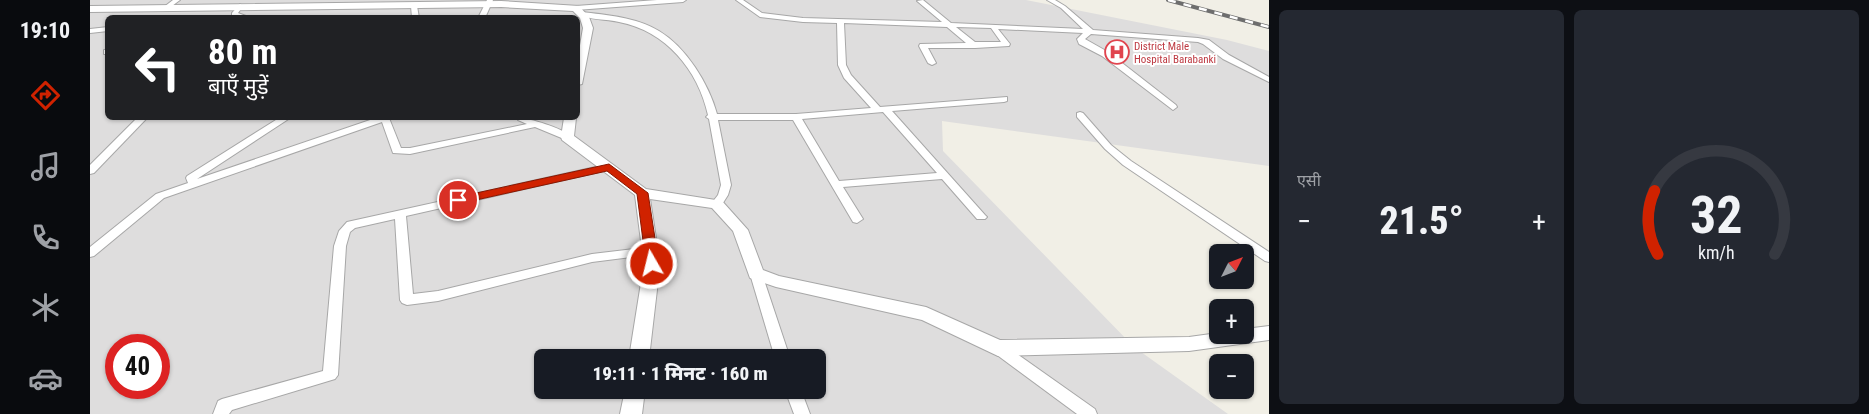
<!DOCTYPE html>
<html lang="hi">
<meta charset="utf-8">
<style>
body{margin:0;font-family:"Roboto Condensed","Noto Sans Devanagari",sans-serif;background:#242831;color:#f1f3f6;height:100vh;display:flex;flex-direction:column;font-size:19px;white-space:nowrap}
*{box-sizing:border-box;margin:0}
p{font-size:16px;color:#9ea1a6}
.icon{flex:none;width:28px;height:28px;fill:none;stroke:currentColor;stroke-width:2;stroke-linecap:round;stroke-linejoin:round}
.map{position:relative;flex:1;overflow:hidden}
.side{display:flex;flex-direction:column;gap:10px;padding:10px;background:#0d0f14;width:600px}
.side>*{flex:none}
.banner{position:absolute;left:15px;top:15px;width:475px;height:105px;border-radius:8px;box-shadow:0 1px 4px #0004;background:#202124;color:#fff;overflow:hidden}
.needle{width:32px;rotate:48deg}
.controls{position:absolute;left:1119px;top:244px;display:grid;gap:10px}
.controls a{display:grid;place-items:center;width:45px;height:45px;border-radius:8px;background:#171b24;box-shadow:0 1px 4px #0004;font-size:25px}
.speed{position:absolute;left:15px;top:334px;display:flex;gap:10px;font-size:25px;font-weight:700;text-align:center}
.speed>*{display:grid;place-content:center;width:65px;height:65px;border-radius:50%;background:#171b24;box-shadow:0 1px 4px #0004;line-height:1}
.speed .limit{border:8px solid #d22;background:#fff;color:#111}
.pin{position:absolute;display:grid;place-items:center;width:42px;height:42px;color:#fff;margin:-21px;border:2px solid #fff;border-radius:50%;box-shadow:0 1px 5px #0007}
.me{position:absolute;width:55px;margin:-28px;rotate:352deg;stroke-linejoin:round;filter:drop-shadow(0 0 4px #0008)}
.turn{display:flex;align-items:center;gap:18px;height:105px;padding:0 20px;font-size:22px}
.turn .icon{width:65px;height:65px;stroke-width:2.5}
.turn b{display:block;font-size:35px;line-height:42px}
.big{font-size:38px;font-weight:800;line-height:1.1}
.side .card{flex:1;display:flex;flex-direction:column;justify-content:center;gap:8px;min-width:0;padding:0 18px;border-radius:8px;background:#242831}
.side .dial{align-items:center;gap:0}
.dial svg{height:130px;overflow:visible;fill:none;stroke:#363941;stroke-width:7;stroke-linecap:round;text-anchor:middle}
.dial text{fill:#f1f3f6;stroke:none}
.heat{display:flex;justify-content:space-between;align-items:center;font-size:28px;direction:ltr}
.side .tiles{flex:1;display:grid;gap:10px;grid-template-columns:repeat(2,1fr)}
.trip{position:absolute;left:444px;top:349px;width:292px;height:50px;border-radius:8px;background:#171b24;box-shadow:0 1px 4px #0004;font-weight:800;line-height:50px;text-align:center}
main{display:flex;flex:1;min-height:0}
.tabs{display:flex;flex-direction:column;width:90px;justify-content:space-around;align-items:center;background:#090b0e;color:#9ea1a6}
.tabs .icon{width:35px;height:35px}
.tabs .current{color:#d02200}
.tabs b{font-size:22px;color:#f1f3f6}
.map>svg:first-child{display:block}
</style>
<main>
<nav class="tabs">
<b>19:10</b>
<svg class="icon current" aria-label="directions" viewBox="0 0 24 24"><path d="M12 3l9 9-9 9-9-9zM9 14v-3h6M13 9l2 2-2 2"/></svg>
<svg class="icon" aria-label="music" viewBox="0 0 24 24"><path d="M9 18V5l10-2v13"/><circle cx="6" cy="18" r="3"/><circle cx="16" cy="16" r="3"/></svg>
<svg class="icon" aria-label="phone" viewBox="0 0 24 24"><path d="M5 4h4l2 5-3 2q2 4 5 5l2-3 5 2v4C11 20 4 13 5 4z"/></svg>
<svg class="icon" aria-label="climate" viewBox="0 0 24 24"><path d="M12 3v18M4 7l16 10M4 17L20 7"/></svg>
<svg class="icon" aria-label="car" viewBox="0 0 24 24"><path d="M5 17H2v-5l4-1 3-4h7l3 4 3 1v5h-3M9 17h6M6 11h13"/><circle cx="7" cy="17" r="2"/><circle cx="17" cy="17" r="2"/></svg>
</nav>
<div class="map">
<svg width="1179" height="414" viewBox="0 0 1179 414">
<rect width="100%" height="100%" fill="#f1efe6"/>
<path fill="#dedddd" fill-rule="evenodd" d="M0,0h936l201,40 42,11v115l-327,-45 1,30 191,196 94,67h-1138zM18,18h470v100h-470zM26,345h43v43h-43zM452,358h276v32h-276z"/>
<g fill="none" stroke-linecap="round" stroke-linejoin="round">
<g stroke="#a7a7a7" stroke-width="2">
<g id="minor">
<polygon points="83,0 90,0 78,9 74,9 74,7"/>
<polygon points="397,0 403,0 395,18 388,18"/>
<polygon points="567,0 596,0 593,2 486,10 483,8 486,6"/>
<path d="M646,0h7l19,13 41,5 139,4 -25,-21 6,-1 28,23 132,6 -22,-21 -14,-8h8l10,6 28,24 105,8 11,2 20,15 40,22v5l-46,-23 -20,-15 -5,-2 -107,-8 -6,5 23,13 68,53 1,2 -4,3 -71,-54 -23,-12 -2,-5 6,-6 -85,-4 12,15 -1,2 -34,2h-47l8,15 -4,2 -4,-2 -9,-17 1,-2 46,-1 -19,-16 -103,-4 2,42 5,10 29,32 127,-10v4l-3,1 -112,9 93,104 2,2 -2,2h-8l-35,-40 -99,8 20,32 -6,4 -4,-1 -60,-102h-75l13,65 -3,10 -7,11 -4,1 -6,-3 7,-9 3,-10 -12,-66 -3,-2 2,-2c-10,-45 -42,-84 -89,-93 -12,-3 -31,-2 -41,-8l3,-2c26,3 55,5 78,19 27,16 50,53 58,83h79l75,-6 -27,-30 -6,-13 -1,-42 -34,-1 -43,-5zM866,27l35,1 10,14h-26zM793,112l54,61 -98,8 -37,-62z"/>
<polygon points="150,4 153,6 148,13 161,18 142,15 142,13"/>
<polygon points="324,4 327,6 329,18 322,18 321,6"/>
<polygon points="18,27 18,31 0,33 0,29"/>
<rect x="14" y="50" width="4" height="4"/>
<polygon points="990,112 993,113 1021,145 1041,161 1179,252 1179,262 1175,261 1033,165 1015,149 987,117 987,113"/>
<polygon points="47,118 57,118 4,173 0,174 0,165"/>
<path d="M189,118h11l-93,61 179,-61h13l12,30h9l117,-24 -9,-4 -1,-2c13,0 45,10 55,19l-2,2h-6l-29,-12 -125,27 -17,-1 -11,-31 -218,76 -70,58 -4,1v-10l66,-53 32,-11 -2,-5 1,-2z"/>
<polygon points="519,164 524,167 523,169 316,216 323,294 348,291 502,254 561,247 565,248 567,251 565,254 502,262 348,301 317,305 312,303 310,300 305,219 265,228 260,232 256,246 248,375 245,379 142,410 139,414 123,414 128,401 132,399 233,371 244,246 249,231 257,222"/>
<polygon points="666,270 671,271 700,358 685,358 660,274 661,271"/>
<polygon points="908,342 913,344 1005,409 1007,414 987,414 903,352 901,348 903,344"/>
<polygon points="695,390 711,390 720,414 704,414"/>
</g>
</g>
<g stroke="#a7a7a7" stroke-width="2">
<g id="tertiary">
<polygon points="411,1 489,6 499,17 503,28 492,84 488,85 488,57 493,28 490,18 483,11 411,7 0,12 0,6"/>
<polygon points="474,118 486,118 484,136 556,189 632,201 658,230 673,270 689,276 836,307 910,340 1099,337 1128,333 1128,335 1155,335 1155,329 1179,326 1179,340 1099,351 908,356 832,320 686,287 660,278 643,231 622,208 560,199 570,264 559,358 539,358 554,264 545,195 472,140 471,137"/>
<polygon points="535,390 555,390 552,414 530,414"/>
</g>
</g>
<use href="#minor" fill="#fff" fill-rule="evenodd"/>
<use href="#tertiary" fill="#fff" fill-rule="evenodd"/>
<g stroke="#6e6e6e" stroke-width="4">
<polyline id="rail" points="1078,0 1179,27"/>
</g>
<use href="#rail" stroke="#fff" stroke-width="2.5" stroke-dasharray="8" stroke-linecap="butt"/>
</g>
<polygon fill="#aaa49c" points="1018,48 1032,50 1031,54 1021,54 1017,51"/>
<polygon fill="#c6bfb5" stroke="#8b867f" points="1018,48 1028,48 1032,50 1022,51"/>
<polygon fill="#d02200" stroke="#871600" points="519,164 558,193 569,264 567,267 562,269 556,264 547,194 517,171 368,204 362,200 368,197"/>
<defs>
<g id="hospital-ring" transform="scale(1.25)"><circle r="9.5" fill="#fff" stroke="#e0444e" stroke-width="1.5"/><path d="M-5-5h3v3.5h4V-5h3V5h-3V1.5h-4V5h-3Z" fill="#e0444e"/></g>
</defs>
<g fill-rule="evenodd">
<use href="#hospital-ring" x="1027" y="52"/>
</g>
<g text-anchor="middle" dominant-baseline="central" stroke-width="4" stroke-linejoin="round" paint-order="stroke">
<g font-size="11" fill="#be3a42" stroke="#fff" text-anchor="start">
<text x="1044" y="46">District Male<tspan x="1044" dy="13">Hospital Barabanki</tspan></text>
</g>
</g>
</svg>
<div class="controls">
<a><svg class="needle" viewBox="-14 -14 28 28"><path d="M0-13l5 13h-10z" fill="#e53935"/><path d="M0 13l5-13h-10z" fill="#9ea1a6"/></svg></a>
<a>+</a>
<a>−</a>
</div>
<div class="speed"><div class="limit">40</div></div>
<div class="pin" style="left:368px;top:200px;background:#d93025"><svg class="icon" aria-label="arrive" viewBox="0 0 24 24"><path d="M6 21V4h12l-3 4 3 4H6"/></svg></div>
<svg class="me" style="left:562px;top:264px" viewBox="-20 -20 40 40"><circle r="17" fill="#d02200" stroke="#fff" stroke-width="3"/><path d="M0-11L8 9 0 5-8 9z" fill="#fff"/></svg>
<div class="trip">19:11 · 1 मिनट · 160 m</div>
<div class="banner">
<div class="turn"><svg class="icon" aria-label="left" viewBox="0 0 24 24"><path d="M17 20v-9H6M10 6l-5 5 5 5"/></svg><div><b>80 m</b>बाएँ मुड़ें</div></div>
</div>
</div>
<section class="side">
<div class="tiles">
<div class="card"><p>एसी</p>
<div class="heat"><a>−</a><b class="big">21.5°</b><a>+</a></div>
</div>
<div class="card dial"><svg viewBox="0 0 100 80">
<path d="M14 69A42 42 0 1 1 86 69"/>
<path d="M14 69A42 42 0 0 1 12 30" stroke="#d02200"/>
<text x="50" y="56" font-size="32" font-weight="700">32</text>
<text x="50" y="72" font-size="11">km/h</text>
</svg></div>
</div>
</section>
</main>
